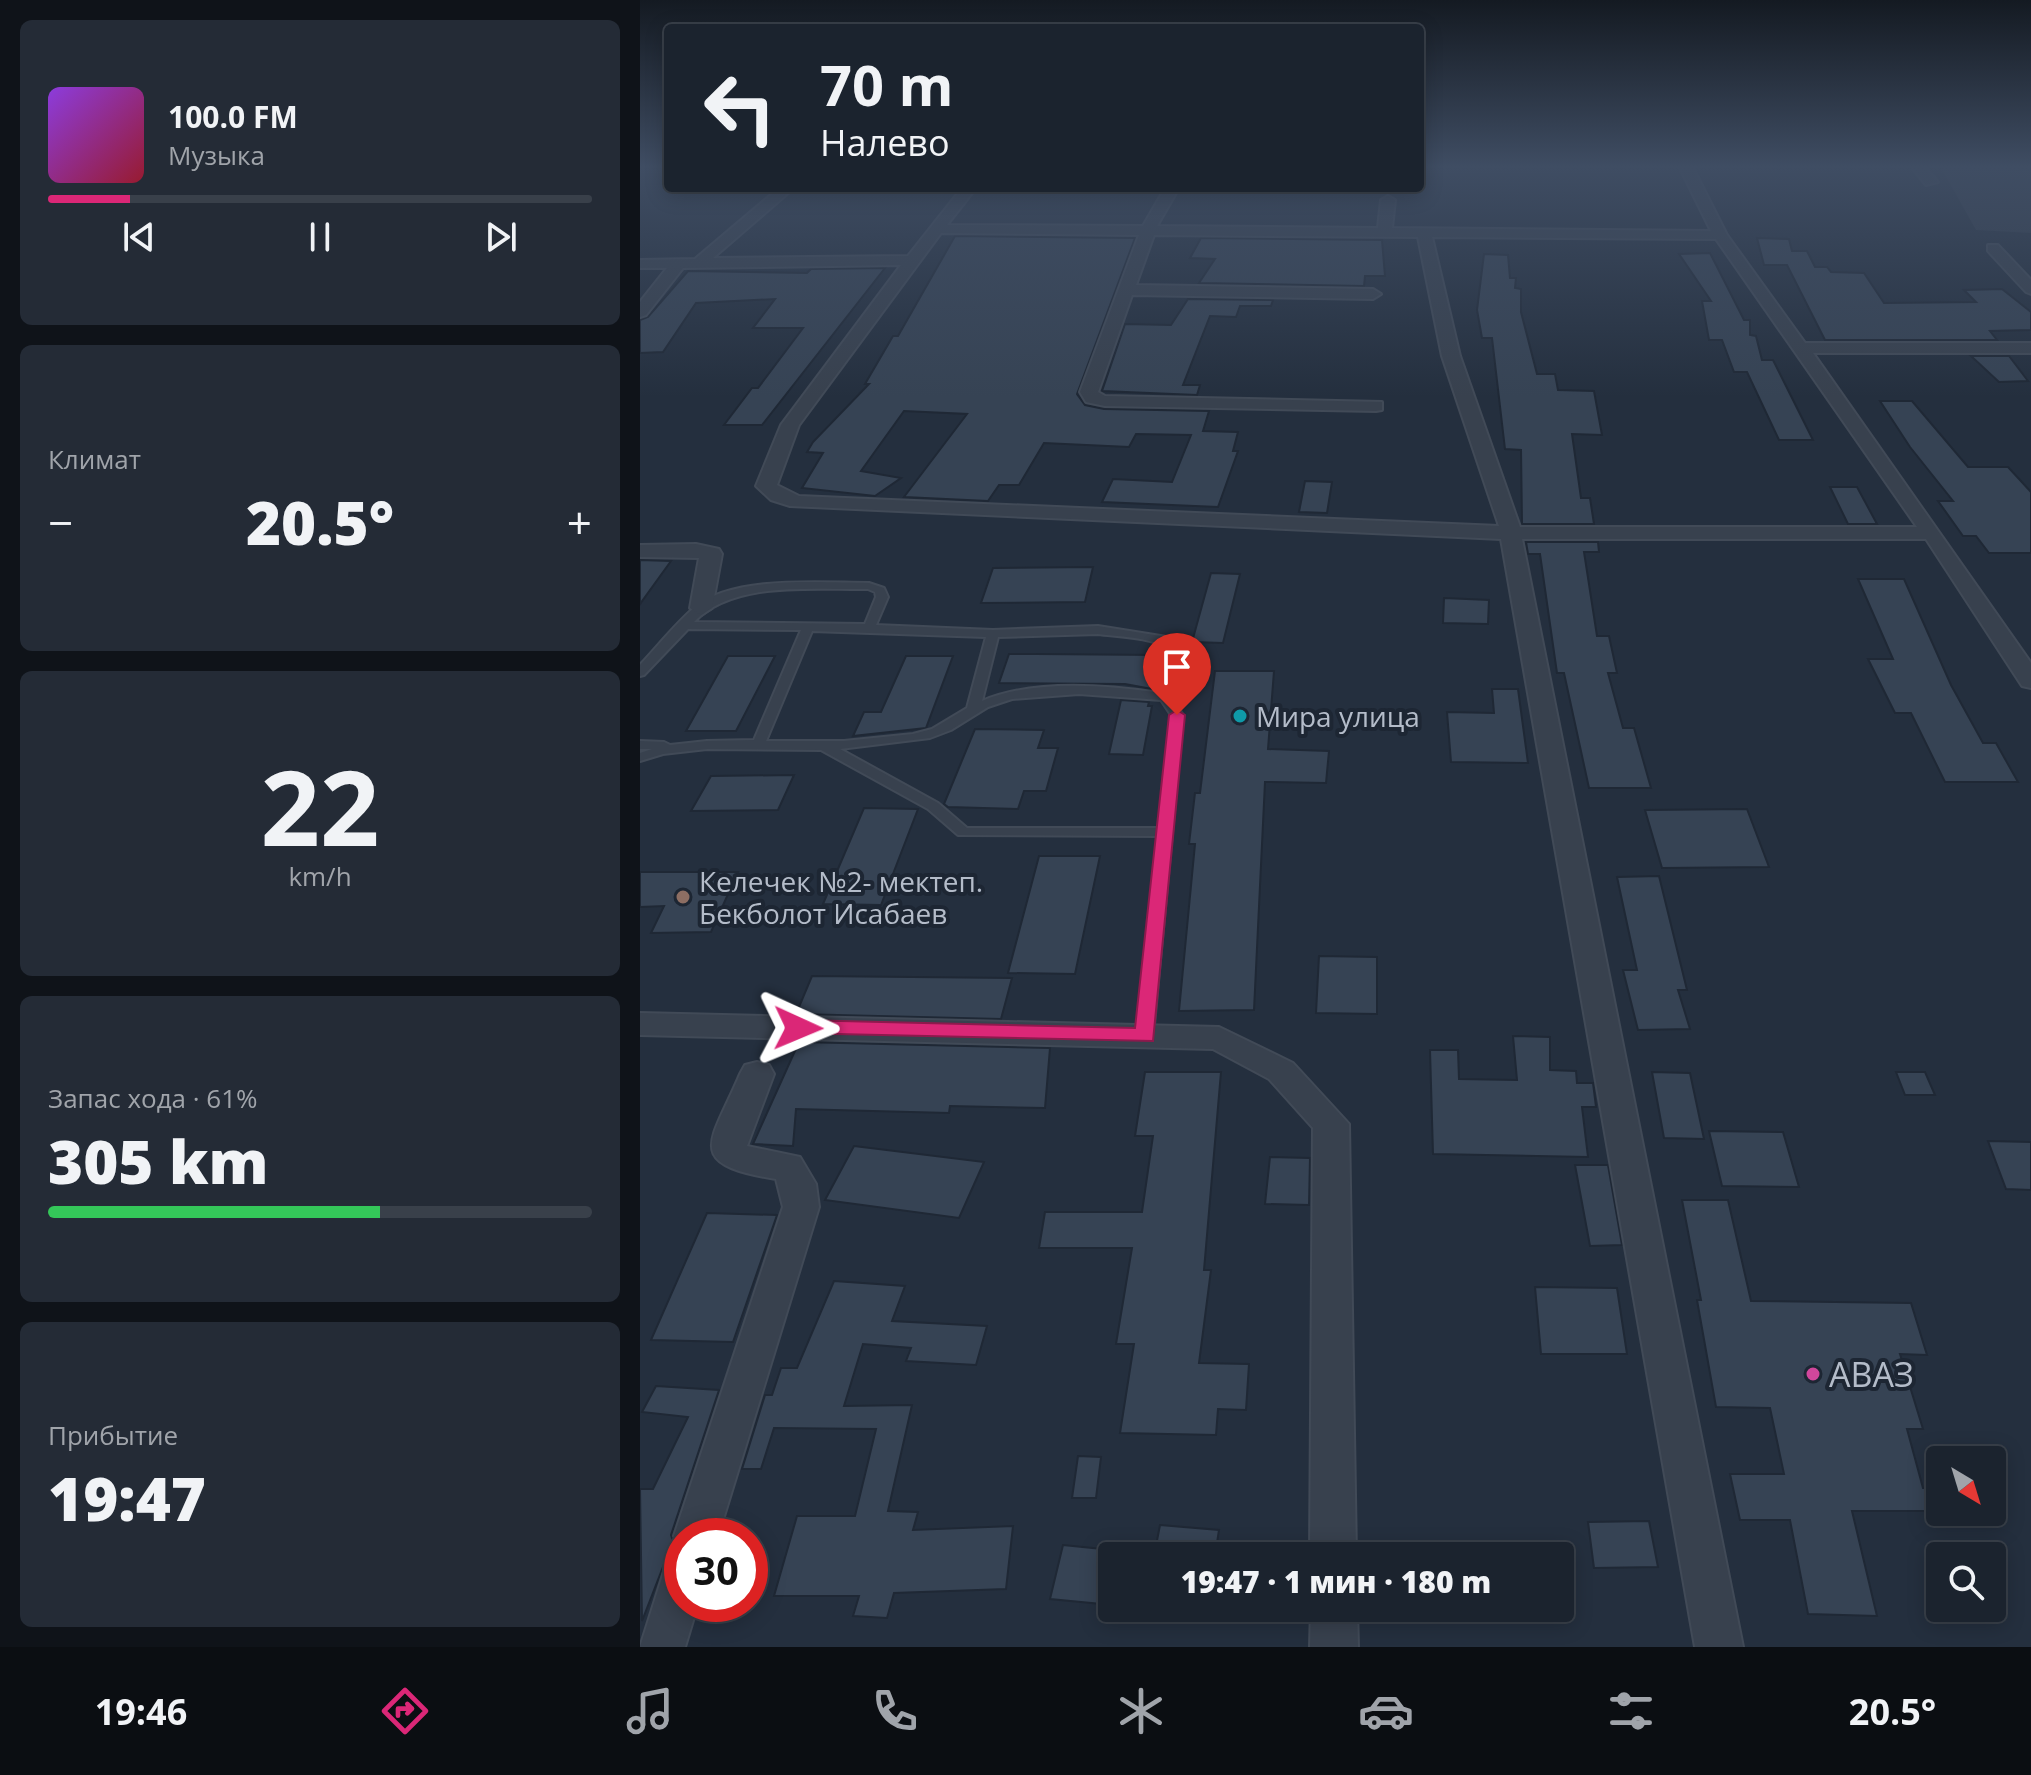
<!DOCTYPE html>
<html lang="ru">
<meta charset="utf-8">
<style>
body{margin:0;font-family:"Open Sans",sans-serif;background:#242b36;color:#f1f3f6;height:100vh;display:flex;flex-direction:column;font-size:30px;white-space:nowrap}
*{box-sizing:border-box;margin:0}
p{font-size:26px;color:#a0a4aa}
.icon{flex:none;width:44px;height:44px;fill:none;stroke:currentColor;stroke-width:2;stroke-linecap:round;stroke-linejoin:round}
.map{position:relative;flex:1;overflow:hidden}
.panel{display:flex;flex-direction:column;gap:20px;padding:20px;background:#0f1319;width:640px}
.panel>*{flex:none}
.guide{position:absolute;left:24px;top:24px;width:760px;height:168px;border-radius:8px;box-shadow:0 4px 20px #0003,0 0 0 2px #39404a;background:#1b232e;color:#f1f3f6;overflow:hidden}
.needle{width:52px;rotate:142deg}
.controls{position:absolute;left:1286px;top:1446px;display:grid;gap:16px}
.controls a{display:grid;place-items:center;width:80px;height:80px;border-radius:8px;background:#1b232e;box-shadow:0 4px 20px #0003,0 0 0 2px #39404a;font-size:40px}
.speed{position:absolute;left:24px;top:1518px;display:flex;gap:16px;font-size:40px;font-weight:700;text-align:center}
.speed>*{display:grid;place-content:center;width:104px;height:104px;border-radius:50%;background:#1b232e;box-shadow:0 4px 20px #0003,0 0 0 2px #39404a;line-height:1}
.speed .limit{border:12px solid #d22;background:#fff;color:#111}
.pin{position:absolute;display:grid;place-items:center;width:68px;height:68px;color:#fff;margin:-82px -34px;border-radius:50% 50% 50% 0;rotate:-45deg;box-shadow:0 0 8px #0007}
.pin .icon{rotate:45deg}
.me{position:absolute;width:88px;margin:-44px;rotate:91deg;stroke-linejoin:round;filter:drop-shadow(0 0 6px #0008)}
.turn{display:flex;align-items:center;gap:28px;height:168px;padding:0 24px;font-size:36px}
.turn .icon{width:104px;height:104px;stroke-width:2.5}
.turn b{display:block;font-size:56px;line-height:68px}
.big{font-size:60px;font-weight:800;line-height:1.1}
.panel .card{flex:1;display:flex;flex-direction:column;justify-content:center;gap:12px;min-width:0;padding:0 28px;border-radius:12px;background:#242b36}
.panel .dial{align-items:center;gap:0}
.dial b{font-size:104px;line-height:1}
.song{display:flex;align-items:center;gap:24px}
.cover{width:96px;height:96px;border-radius:12px;background:linear-gradient(135deg,hsl(270 70% 55%),hsl(350 70% 35%))}
.played{height:8px;border-radius:4px;background:linear-gradient(90deg,#db2777 15%,#39404a 15%)}
.keys{display:flex;justify-content:space-around;direction:ltr}
.heat{display:flex;justify-content:space-between;align-items:center;font-size:44px;direction:ltr}
.charge{height:12px;border-radius:6px;background:linear-gradient(90deg,#34c759 61%,#39404a 0)}
.trip{position:absolute;left:458px;top:1542px;width:476px;height:80px;border-radius:8px;background:#1b232e;box-shadow:0 4px 20px #0003,0 0 0 2px #39404a;font-weight:800;line-height:80px;text-align:center}
.tab-bar{display:flex;height:128px;justify-content:space-around;align-items:center;background:#0b0e12;color:#a0a4aa}
.tab-bar .icon{width:56px;height:56px}
.tab-bar .current{color:#db2777}
.tab-bar b{font-size:36px;color:#f1f3f6}
main{display:flex;flex:1;min-height:0}
.map>svg:first-child{display:block}
</style>
<main>
<section class="panel">
<div class="card">
<div class="song"><i class="cover"></i><div><b>100.0 FM</b><p>Музыка</p></div></div>
<div class="played"></div>
<div class="keys"><svg class="icon" aria-label="previous" viewBox="0 0 24 24"><path d="M18 5L8 12l10 7zM5 5v14"/></svg><svg class="icon" aria-label="pause" viewBox="0 0 24 24"><path d="M8 5v14M16 5v14"/></svg><svg class="icon" aria-label="next" viewBox="0 0 24 24"><path d="M6 5l10 7-10 7zM19 5v14"/></svg></div>
</div>
<div class="card"><p>Климат</p>
<div class="heat"><a>−</a><b class="big">20.5°</b><a>+</a></div>
</div>
<div class="card dial"><b>22</b><p>km/h</p></div>
<div class="card"><p>Запас хода · 61%</p><b class="big">305 km</b><div class="charge"></div></div>
<div class="card"><p>Прибытие</p><b class="big">19:47</b></div>
</section>
<div class="map">
<svg width="1391" height="1647" viewBox="0 0 1391 1647">
<rect width="100%" height="100%" fill="#242f3e"/>
<polygon fill="#323c4b" points="1300,166 1391,166 1391,233 1336,230"/>
<g fill="#364354" stroke="#1f2835" stroke-width="2">
<polygon points="315,236 495,238 437,394 445,405 464,409 569,411 563,431 598,432 593,451 598,451 578,507 462,502 473,479 532,482 551,435 496,434 489,447 404,443 379,485 359,485 348,501 264,497 327,414 264,411 221,471 261,478 235,496 162,488 183,453 167,452 173,442 229,384 225,384 253,336 258,336"/>
<polygon points="561,238 742,240 745,276 725,276 724,286 559,283 575,259 550,258"/>
<polygon points="1117,238 1149,239 1152,251 1167,251 1175,267 1187,267 1191,272 1224,273 1244,303 1336,302 1324,290 1362,289 1391,312 1391,330 1350,331 1357,340 1185,340 1147,265 1124,265"/>
<polygon points="1070,253 1104,320 1110,320 1110,335 1116,336 1122,360 1133,360 1173,440 1139,440 1107,372 1094,372 1082,340 1069,340 1062,301 1071,301 1039,254"/>
<polygon points="844,254 868,255 870,278 876,278 875,288 881,289 881,312 897,374 915,374 918,390 954,391 962,435 932,434 941,498 950,498 954,524 882,524 881,450 865,449 852,338 842,338 837,310"/>
<polygon points="245,268 122,425 84,425 112,388 118,388 163,328 113,328 135,299 56,303 23,352 0,353 0,320 8,317 48,271 167,273 171,269"/>
<polygon points="548,299 633,300 631,306 600,306 596,317 570,316 543,385 560,385 557,395 462,391 485,324 531,325"/>
<polygon points="1331,356 1369,356 1388,381 1359,382"/>
<polygon points="1240,401 1272,401 1328,467 1368,467 1391,492 1391,553 1349,553 1336,536 1323,536 1298,501 1313,501 1270,447"/>
<polygon points="665,481 692,482 687,513 659,512"/>
<polygon points="1190,487 1217,487 1237,524 1208,524"/>
<polygon points="886,542 958,542 959,552 944,552 957,636 969,636 977,673 968,673 983,728 994,728 1011,788 949,788 924,673 917,673 900,554 888,554"/>
<polygon points="0,560 31,561 0,604"/>
<polygon points="453,567 445,602 341,603 353,568"/>
<polygon points="571,573 600,574 583,643 552,642"/>
<polygon points="1218,579 1264,579 1311,685 1343,743 1356,743 1378,782 1305,782 1271,713 1255,713 1228,659 1253,659"/>
<polygon points="804,598 849,600 848,624 803,623"/>
<polygon points="369,654 396,654 519,655 512,689 485,684 359,683"/>
<polygon points="88,656 135,656 96,731 46,731"/>
<polygon points="266,656 313,656 286,728 213,736 224,712 241,712"/>
<polygon points="575,671 634,671 628,749 689,751 686,783 625,782 614,1010 539,1011 555,844 549,844 555,793 560,793"/>
<polygon points="852,689 878,689 888,763 811,762 807,712 854,713"/>
<polygon points="481,700 509,702 508,706 512,706 503,755 469,754"/>
<polygon points="335,729 404,730 398,748 418,748 406,791 384,791 378,809 308,807 304,804"/>
<polygon points="154,775 138,810 51,811 71,776"/>
<polygon points="224,808 278,809 241,905 183,904"/>
<polygon points="1107,809 1129,867 1022,868 1005,810"/>
<polygon points="399,856 460,856 435,974 368,973"/>
<polygon points="0,872 98,872 71,932 11,933 24,906 0,907"/>
<polygon points="1019,876 1047,990 1038,990 1050,1029 998,1030 983,970 997,970 977,877"/>
<polygon points="679,956 737,957 737,1014 676,1013"/>
<polygon points="172,976 372,978 361,1019 156,1014"/>
<polygon points="873,1036 910,1037 910,1070 936,1071 937,1083 953,1083 956,1107 942,1107 948,1157 793,1154 790,1050 818,1050 819,1079 877,1080"/>
<polygon points="159,1042 410,1048 405,1108 310,1106 309,1113 156,1109 153,1146 113,1144"/>
<polygon points="505,1072 581,1072 564,1270 571,1270 559,1363 609,1364 606,1410 578,1409 576,1435 480,1433 494,1344 476,1344 492,1248 399,1248 405,1212 502,1212 513,1136 495,1136"/>
<polygon points="1012,1072 1050,1073 1064,1139 1024,1138"/>
<polygon points="1256,1072 1285,1072 1295,1095 1265,1095"/>
<polygon points="1069,1131 1143,1132 1159,1187 1082,1186"/>
<polygon points="1348,1141 1391,1142 1391,1190 1366,1189"/>
<polygon points="214,1146 344,1162 319,1218 185,1200"/>
<polygon points="630,1157 670,1158 669,1205 625,1204"/>
<polygon points="935,1165 968,1165 982,1245 950,1246"/>
<polygon points="1042,1200 1088,1200 1111,1301 1271,1303 1287,1355 1260,1354 1283,1429 1267,1429 1283,1488 1300,1488 1300,1511 1212,1511 1237,1616 1168,1614 1150,1520 1100,1520 1090,1474 1144,1474 1130,1408 1076,1407 1057,1300 1061,1300"/>
<polygon points="67,1213 137,1215 93,1342 11,1340"/>
<polygon points="194,1281 265,1286 252,1321 347,1326 336,1365 266,1361 271,1348 223,1344 204,1406 272,1405 248,1511 278,1512 273,1530 373,1526 366,1589 254,1593 247,1618 213,1616 219,1596 134,1596 157,1516 215,1516 236,1429 134,1428 121,1469 102,1469 125,1395 132,1395 141,1368 157,1368"/>
<polygon points="895,1287 977,1288 987,1354 901,1354"/>
<polygon points="16,1386 79,1390 31,1535 33,1541 2,1621 0,1489 13,1489 48,1417 2,1412"/>
<polygon points="438,1456 461,1457 456,1498 432,1498"/>
<polygon points="1009,1521 1018,1567 954,1568 948,1522"/>
<polygon points="520,1525 579,1530 575,1556 514,1556"/>
<polygon points="423,1545 472,1550 472,1605 410,1599"/>
</g>
<g fill="none" stroke-linecap="round" stroke-linejoin="round">
<g stroke="#414a57" stroke-width="4">
<path id="lane" d="M229,583l15,5 4,9 -12,28 117,5 105,-4 69,11 13,7 7,12 -16,41 12,18 -30,321 -2,4h-12l-2,-4 21,-200 -200,-1 -30,-26 -107,-59 -114,-1 -44,5 -23,7v-8l12,-4h-12v-8l24,1 6,3 37,-4 47,-1 47,-110 -113,-1 -44,46 -4,1v-11c18,-19 35,-41 55,-58 39,-32 126,-24 174,-24zM228,589l7,3 1,5 -11,27 -171,-2c40,-42 120,-32 174,-33zM172,631l174,6 -19,71 -35,21 -19,5 -69,7h-78zM458,634c21,3 67,3 77,22l-15,37c-53,-8 -127,-14 -178,8l16,-64zM439,694l82,6 10,15 -12,113h-192l-29,-25 -98,-54 90,-11 21,-8 37,-23 24,-8z"/>
</g>
<g stroke="#414a57" stroke-width="4">
<g id="street">
<path d="M1039,166h13l35,69 78,108h226v10h-218l218,310v25l-9,-2 -96,-147h-404l221,1108h-48l-194,-1108 -711,-33 -19,-6 -15,-14 25,-61 120,-160 -218,3 -37,47 -6,2v-15l27,-34h-27v-8l55,-1 84,-71h15l-81,70 195,-2 54,-68h14l-29,37 196,1 22,-38h14l-22,38 221,2 3,-28 7,-4 7,4 -3,28 319,3zM301,233l198,2 -59,157 6,10 19,4 271,5 6,-1v-8l-277,-6 -7,-4 34,-97 241,4 8,-5 -8,-5 -237,-4 18,-50 264,2 24,119 57,170 -700,-30 -22,-11 22,-60zM792,237l284,2 201,288h-397l-60,-171z"/>
<polygon points="1271,166 1284,166 1298,182 1286,185"/>
<polygon points="1348,245 1358,245 1391,280 1391,294 1386,292 1348,251"/>
<polygon points="56,544 79,549 82,554 72,608 61,615 50,608 59,558 0,557 0,545"/>
<polygon points="0,1013 579,1027 653,1063 709,1124 716,1556 670,1556 673,1128 629,1079 573,1049 0,1035"/>
<path d="M117,1062l12,3 5,9 -27,72 53,11 16,27 3,23 -101,329h-36v15l-8,-15 109,-329 -7,-28c-94,-15 -65,-36 -36,-105l5,-9z"/>
<polygon points="42,1558 42,1604 58,1604 45,1647 0,1647 26,1565"/>
<polygon points="671,1608 717,1608 718,1647 670,1647"/>
</g>
</g>
<use href="#lane" fill="#38414e" fill-rule="evenodd"/>
<use href="#street" fill="#38414e" fill-rule="evenodd"/>
</g>
<linearGradient id="sky" x2="0" y2="1"><stop stop-color="#141a22"/><stop offset="0.42" stop-color="#3f4d63"/><stop offset="1" stop-color="#3f4d63" stop-opacity="0"/></linearGradient>
<rect width="1391" height="397" fill="url(#sky)"/>
<polygon fill="#db2777" stroke="#8e194d" stroke-width="2" points="537,710 545,715 513,1041 150,1033 147,1028 158,1020 495,1028 529,715"/>
<circle fill="#0f9aa8" stroke="#1d2633" stroke-width="3" cx="600" cy="716" r="8"/>
<circle fill="#8d6e63" stroke="#1d2633" stroke-width="3" cx="43" cy="897" r="8"/>
<circle fill="#d1479c" stroke="#1d2633" stroke-width="3" cx="1173" cy="1374" r="8"/>
<g text-anchor="middle" dominant-baseline="central" stroke-width="8" stroke-linejoin="round" paint-order="stroke">
<g font-size="28" fill="#b4bcc9" stroke="#1d2633" text-anchor="start">
<text x="616" y="716">Мира улица</text>
<text x="59" y="881">Келечек №2- мектеп.<tspan x="59" dy="32">Бекболот Исабаев</tspan></text>
</g>
<g font-size="34" fill="#b4bcc9" stroke="#1d2633" text-anchor="start">
<text x="1189" y="1374">АВАЗ</text>
</g>
</g>
</svg>
<div class="controls">
<a><svg class="needle" viewBox="-14 -14 28 28"><path d="M0-13l5 13h-10z" fill="#e53935"/><path d="M0 13l5-13h-10z" fill="#a0a4aa"/></svg></a>
<a><svg class="icon" aria-label="search" viewBox="0 0 24 24"><circle cx="10" cy="10" r="6"/><path d="M15 15l6 6"/></svg></a>
</div>
<div class="speed"><div class="limit">30</div></div>
<div class="pin" style="left:537px;top:715px;background:#d93025"><svg class="icon" aria-label="arrive" viewBox="0 0 24 24"><path d="M6 21V4h12l-3 4 3 4H6"/></svg></div>
<svg class="me" style="left:158px;top:1028px" viewBox="-20 -20 40 40"><path d="M0-17L14 15 0 8-14 15z" fill="#db2777" stroke="#fff" stroke-width="4"/></svg>
<div class="trip">19:47 · 1 мин · 180 m</div>
<div class="guide">
<div class="turn"><svg class="icon" aria-label="left" viewBox="0 0 24 24"><path d="M17 20v-9H6M10 6l-5 5 5 5"/></svg><div><b>70 m</b>Налево</div></div>
</div>
</div>
</main>
<nav class="tab-bar">
<b>19:46</b>
<svg class="icon current" aria-label="directions" viewBox="0 0 24 24"><path d="M12 3l9 9-9 9-9-9zM9 14v-3h6M13 9l2 2-2 2"/></svg>
<svg class="icon" aria-label="music" viewBox="0 0 24 24"><path d="M9 18V5l10-2v13"/><circle cx="6" cy="18" r="3"/><circle cx="16" cy="16" r="3"/></svg>
<svg class="icon" aria-label="phone" viewBox="0 0 24 24"><path d="M5 4h4l2 5-3 2q2 4 5 5l2-3 5 2v4C11 20 4 13 5 4z"/></svg>
<svg class="icon" aria-label="climate" viewBox="0 0 24 24"><path d="M12 3v18M4 7l16 10M4 17L20 7"/></svg>
<svg class="icon" aria-label="car" viewBox="0 0 24 24"><path d="M5 17H2v-5l4-1 3-4h7l3 4 3 1v5h-3M9 17h6M6 11h13"/><circle cx="7" cy="17" r="2"/><circle cx="17" cy="17" r="2"/></svg>
<svg class="icon" aria-label="filters" viewBox="0 0 24 24"><path d="M4 7h16M4 17h16"/><circle cx="9" cy="7" r="2"/><circle cx="15" cy="17" r="2"/></svg>
<b>20.5°</b>
</nav>
